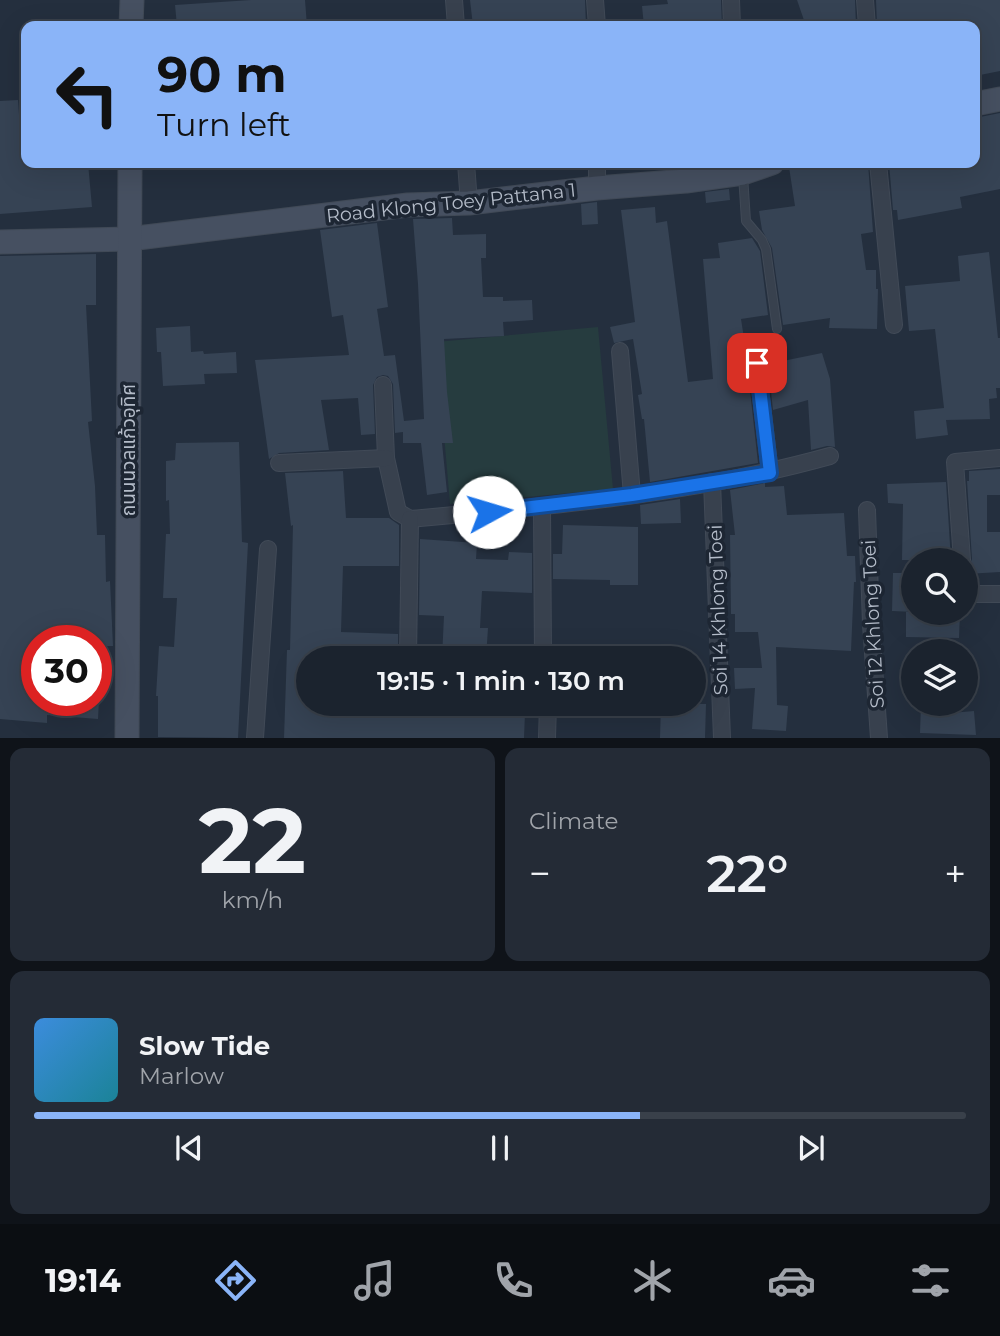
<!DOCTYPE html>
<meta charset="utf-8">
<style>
body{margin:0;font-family:Montserrat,"Noto Sans Thai",sans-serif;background:#242b36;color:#f1f3f6;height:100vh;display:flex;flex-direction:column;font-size:26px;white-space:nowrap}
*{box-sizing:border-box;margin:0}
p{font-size:23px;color:#a0a4aa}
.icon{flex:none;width:38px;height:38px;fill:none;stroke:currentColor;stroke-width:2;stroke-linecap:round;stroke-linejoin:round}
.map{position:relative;height:738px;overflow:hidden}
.sheet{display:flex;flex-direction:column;gap:10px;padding:10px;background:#0f1319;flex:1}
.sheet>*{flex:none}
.banner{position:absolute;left:21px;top:21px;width:959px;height:147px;border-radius:14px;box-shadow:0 7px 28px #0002,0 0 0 2px #39404a;background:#8ab4f8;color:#111;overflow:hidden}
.tools{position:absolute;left:901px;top:548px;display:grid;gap:14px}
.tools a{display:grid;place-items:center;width:77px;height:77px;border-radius:50%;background:#1b232e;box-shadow:0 7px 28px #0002,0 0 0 2px #39404a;font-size:35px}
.speed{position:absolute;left:21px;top:625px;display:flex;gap:14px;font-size:35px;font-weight:700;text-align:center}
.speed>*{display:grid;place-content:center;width:91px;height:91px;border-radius:50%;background:#1b232e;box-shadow:0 7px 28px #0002,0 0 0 2px #39404a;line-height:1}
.speed .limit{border:10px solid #d22;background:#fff;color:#111}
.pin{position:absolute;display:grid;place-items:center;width:60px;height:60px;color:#fff;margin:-30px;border-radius:14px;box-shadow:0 4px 10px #0006}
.me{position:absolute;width:77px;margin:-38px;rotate:84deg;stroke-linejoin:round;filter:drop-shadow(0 0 5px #0008)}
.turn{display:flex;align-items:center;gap:24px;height:147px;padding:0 21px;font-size:32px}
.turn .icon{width:91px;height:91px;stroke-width:2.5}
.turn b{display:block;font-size:49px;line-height:60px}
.big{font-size:52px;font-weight:600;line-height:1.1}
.sheet .widget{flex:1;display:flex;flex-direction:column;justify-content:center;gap:10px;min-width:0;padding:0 24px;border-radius:14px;background:#242b36}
.sheet .dial{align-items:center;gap:0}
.dial b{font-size:91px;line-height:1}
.song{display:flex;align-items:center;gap:21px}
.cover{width:84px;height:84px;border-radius:10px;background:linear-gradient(135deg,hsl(210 70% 55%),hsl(190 70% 35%))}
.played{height:7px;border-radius:4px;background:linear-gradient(90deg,#8ab4f8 65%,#39404a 65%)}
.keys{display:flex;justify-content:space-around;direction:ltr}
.heat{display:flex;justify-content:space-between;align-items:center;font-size:38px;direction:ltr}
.sheet .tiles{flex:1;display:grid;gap:10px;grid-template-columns:1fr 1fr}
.widget:last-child{grid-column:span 2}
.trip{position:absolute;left:296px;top:646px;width:410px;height:70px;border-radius:35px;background:#1b232e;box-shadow:0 7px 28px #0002,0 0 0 2px #39404a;font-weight:600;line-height:70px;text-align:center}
.tab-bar{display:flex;height:112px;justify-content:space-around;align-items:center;background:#0b0e12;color:#a0a4aa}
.tab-bar .icon{width:49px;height:49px}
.tab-bar .active{color:#8ab4f8}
.tab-bar b{font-size:32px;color:#f1f3f6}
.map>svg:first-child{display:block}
</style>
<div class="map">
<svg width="1000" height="738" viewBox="0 0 1000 738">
<rect width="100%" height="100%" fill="#242f3e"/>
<polygon fill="#263c3f" points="598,327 613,489 450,504 436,342"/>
<g fill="#364354">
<polygon points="251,0 305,0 307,26 177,26 175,5"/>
<polygon points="470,0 585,0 586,26 473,26"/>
<polygon points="667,0 721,0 722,26 644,26 642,6 668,4"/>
<polygon points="797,0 855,0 856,26 806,26"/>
<polygon points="876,0 1000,0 1000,71 975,76 975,26 877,26"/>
<polygon points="18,100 20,129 26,128 26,163 88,163 92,207 0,214 0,101"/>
<polygon points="1000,113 1000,189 960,197 962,208 898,220 897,210 893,210 889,163 975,163 975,118"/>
<polygon points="817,163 868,163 873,232 861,234 866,270 876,270 876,289 878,289 877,329 829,328 830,318 783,325 772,248 762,230 759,211 795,206 789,167"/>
<polygon points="729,189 730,200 706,203 705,192"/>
<polygon points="597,202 598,224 582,225 581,204"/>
<polygon points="655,207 656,223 667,221 688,382 713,379 703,259 720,258 718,243 752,238 760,251 768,315 741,319 746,351 751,350 752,354 747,364 758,463 650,482 644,419 642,419 638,395 642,394 633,339 614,343 610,327 635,322 621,210"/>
<polygon points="452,218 453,235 486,234 486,258 481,258 483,297 503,297 503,301 532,300 533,320 503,322 504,336 444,339 447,392 453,443 442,443 447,492 427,495 421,443 403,443 403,432 395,433 393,384 388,376 383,375 377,377 373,385 375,434 361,435 358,398 321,400 329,450 279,453 269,459 255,360 349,355 343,315 332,317 320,230 377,223 388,307 377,309 384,356 395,355 404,421 424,419 418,284 413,219"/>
<polygon points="989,252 998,338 1000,338 1000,388 996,388 997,398 989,399 990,419 946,420 948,435 916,439 914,411 944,408 935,329 909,331 905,286 960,281 958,256"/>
<polygon points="96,254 96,305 86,305 92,421 88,422 95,486 97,535 105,535 106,582 110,581 113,646 96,646 96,640 37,640 37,700 99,700 98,719 47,715 47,723 0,719 0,256"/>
<polygon points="190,326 191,352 203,351 204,354 236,352 237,373 204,374 205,384 163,386 161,352 157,352 156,328"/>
<polygon points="822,353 830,379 835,447 827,446 811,450 808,400 773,410 768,364"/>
<polygon points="239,442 242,542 248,543 238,738 158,737 158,696 156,696 159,646 174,647 177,598 163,598 166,534 170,534 169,500 166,501 166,461 175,460 176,443"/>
<polygon points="1000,469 1000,495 987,495 987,532 1000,532 1000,572 966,574 972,559 967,481 969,481 969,471"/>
<polygon points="343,471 346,518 389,518 399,525 399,566 343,566 341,632 398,634 398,658 377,658 378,650 338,649 338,658 308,658 308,704 521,704 521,713 525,713 524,738 284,738 287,650 290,650 293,525 291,526 285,473"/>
<polygon points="946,482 951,560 902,560 903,504 888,503 887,484"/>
<polygon points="765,483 765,487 784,486 787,515 844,513 847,556 855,556 856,582 854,582 851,651 776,647 777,705 788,706 786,731 752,729 755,688 735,689 734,668 762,668 758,632 735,632 735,614 731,614 730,535 735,535 730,490"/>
<polygon points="680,499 681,523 641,524 640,505"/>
<polygon points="563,525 638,527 638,585 610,585 610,580 553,579 553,554 562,554"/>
<polygon points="420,539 477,543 476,559 508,560 509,552 532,553 532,593 482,591 480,628 488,628 486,658 442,658 444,616 419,615"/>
<polygon points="893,573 914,573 914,612 892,611"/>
<polygon points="906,612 960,612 959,638 906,637"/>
<polygon points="661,704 706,704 705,738 660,738"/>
<polygon points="921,704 952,704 951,713 974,711 976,735 920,733"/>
</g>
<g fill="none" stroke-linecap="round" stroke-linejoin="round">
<g stroke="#414a57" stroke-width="10">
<polyline id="lane" points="743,175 746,221 762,240 766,249 777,329"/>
</g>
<g stroke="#414a57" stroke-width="18">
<g id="street">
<polyline points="454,0 456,26"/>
<polyline points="595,0 597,26"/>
<polyline points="731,0 732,26"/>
<polyline points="865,0 867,26"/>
<polyline points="466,163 469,203"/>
<polyline points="597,163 597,188"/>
<polyline points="878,163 894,325"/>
<polyline points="620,351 632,495"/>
<polyline points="757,363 770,473"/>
<polyline points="383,385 386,458 398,512 410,519"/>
<polyline points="279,463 386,458"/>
<polyline points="712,482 722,738"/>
<polyline points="542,506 543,658"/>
<polyline points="867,510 871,624 879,738"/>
<path d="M410,519c141,-13 284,-25 420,-63"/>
<polyline points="962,560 955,462 1000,458"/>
<polyline points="966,594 1000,594"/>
<polyline points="408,658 410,519"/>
<polyline points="255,738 268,549"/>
<polyline points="547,738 548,704"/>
</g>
</g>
<g stroke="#414a57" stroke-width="25">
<g id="secondary">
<polyline points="131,26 132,0"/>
<polyline points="975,104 1000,99"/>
<polyline points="0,242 129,239 408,205 469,203 597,188 686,181 743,173 772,163"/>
<polyline points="127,738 130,163"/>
</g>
</g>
<use href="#lane" stroke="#38414e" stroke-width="8"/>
<use href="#street" stroke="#38414e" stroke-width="16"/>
<use href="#secondary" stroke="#465061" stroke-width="23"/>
</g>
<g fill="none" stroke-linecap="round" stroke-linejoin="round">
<g stroke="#114b97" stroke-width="18">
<polyline id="route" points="489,512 632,495 770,473 757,363"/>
</g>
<use href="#route" stroke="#1a73e8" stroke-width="12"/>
</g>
<g text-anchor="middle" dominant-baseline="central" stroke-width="7" stroke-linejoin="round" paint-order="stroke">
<g font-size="19" fill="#b4bcc9" stroke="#1d2633">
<text transform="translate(451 203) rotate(-6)">Road Klong Toey Pattana 1</text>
<text transform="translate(128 450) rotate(-90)">ถนนนวลแก้วอุทิศ</text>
<text transform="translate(718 610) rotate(-92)">Soi 14 Khlong Toei</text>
<text transform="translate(873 624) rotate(-93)">Soi 12 Khlong Toei</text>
</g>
</g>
</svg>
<div class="tools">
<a><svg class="icon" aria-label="search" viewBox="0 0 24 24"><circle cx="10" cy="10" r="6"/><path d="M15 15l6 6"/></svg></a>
<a><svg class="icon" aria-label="layers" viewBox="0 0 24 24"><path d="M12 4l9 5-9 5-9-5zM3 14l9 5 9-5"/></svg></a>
</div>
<div class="speed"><div class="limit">30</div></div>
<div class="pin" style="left:757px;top:363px;background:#d93025"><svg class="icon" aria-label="arrive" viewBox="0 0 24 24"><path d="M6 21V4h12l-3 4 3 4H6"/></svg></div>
<svg class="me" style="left:489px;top:512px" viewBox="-20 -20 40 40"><circle r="19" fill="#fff"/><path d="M0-13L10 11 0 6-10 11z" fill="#1a73e8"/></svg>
<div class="trip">19:15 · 1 min · 130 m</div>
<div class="banner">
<div class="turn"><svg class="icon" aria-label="left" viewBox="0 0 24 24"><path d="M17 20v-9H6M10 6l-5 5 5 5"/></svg><div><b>90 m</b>Turn left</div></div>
</div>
</div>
<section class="sheet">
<div class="tiles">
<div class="widget dial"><b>22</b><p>km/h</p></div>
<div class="widget"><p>Climate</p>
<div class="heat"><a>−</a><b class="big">22°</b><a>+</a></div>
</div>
<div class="widget">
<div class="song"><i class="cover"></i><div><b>Slow Tide</b><p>Marlow</p></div></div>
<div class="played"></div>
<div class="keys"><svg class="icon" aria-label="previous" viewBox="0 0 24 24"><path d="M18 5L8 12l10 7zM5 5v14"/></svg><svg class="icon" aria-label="pause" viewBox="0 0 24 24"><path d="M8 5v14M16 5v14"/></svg><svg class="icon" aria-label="next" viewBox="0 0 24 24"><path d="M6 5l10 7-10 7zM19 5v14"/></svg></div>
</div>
</div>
</section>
<nav class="tab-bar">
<b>19:14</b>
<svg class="icon active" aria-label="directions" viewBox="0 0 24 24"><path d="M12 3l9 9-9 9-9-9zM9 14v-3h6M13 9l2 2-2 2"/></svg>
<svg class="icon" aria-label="music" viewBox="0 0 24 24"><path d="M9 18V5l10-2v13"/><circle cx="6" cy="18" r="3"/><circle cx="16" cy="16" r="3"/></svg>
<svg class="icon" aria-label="phone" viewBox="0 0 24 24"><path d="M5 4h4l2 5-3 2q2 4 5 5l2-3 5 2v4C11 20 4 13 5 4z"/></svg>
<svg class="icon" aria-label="climate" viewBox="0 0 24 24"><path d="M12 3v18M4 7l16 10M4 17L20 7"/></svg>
<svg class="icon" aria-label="car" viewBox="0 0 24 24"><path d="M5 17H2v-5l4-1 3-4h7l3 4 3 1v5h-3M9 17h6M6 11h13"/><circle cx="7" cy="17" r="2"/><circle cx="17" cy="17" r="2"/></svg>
<svg class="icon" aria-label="filters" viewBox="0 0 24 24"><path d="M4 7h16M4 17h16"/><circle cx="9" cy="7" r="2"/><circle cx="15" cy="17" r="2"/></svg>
</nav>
